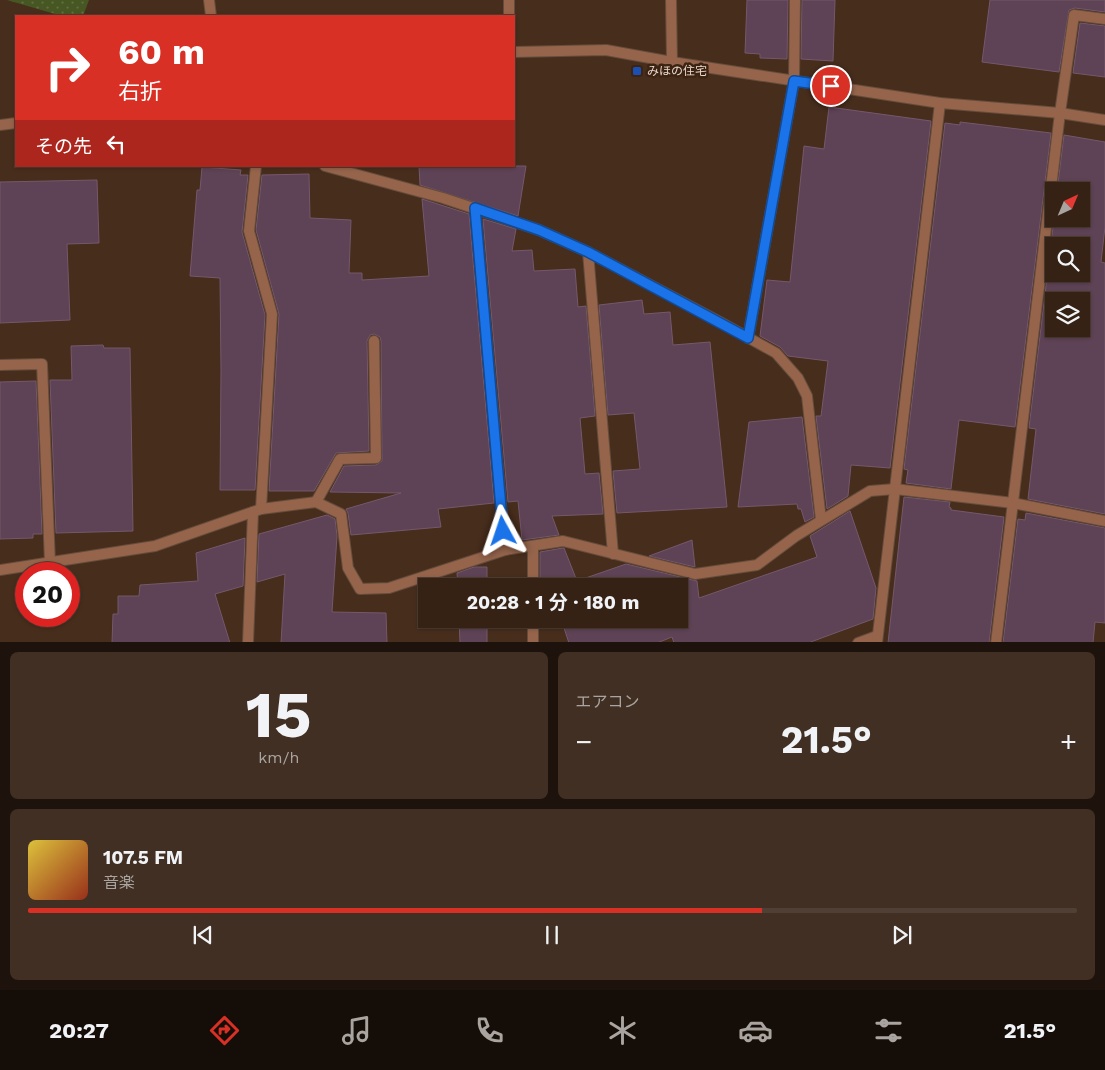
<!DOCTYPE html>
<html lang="ja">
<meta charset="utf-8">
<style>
body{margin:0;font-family:"Work Sans","Noto Sans JP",sans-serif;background:#402f22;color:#f1f3f6;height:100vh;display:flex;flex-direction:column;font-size:19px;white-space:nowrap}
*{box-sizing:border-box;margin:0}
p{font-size:16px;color:#aaa4a0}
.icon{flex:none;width:28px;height:28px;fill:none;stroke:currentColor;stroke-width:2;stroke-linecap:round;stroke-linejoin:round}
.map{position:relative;height:642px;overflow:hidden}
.details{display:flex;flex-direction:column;gap:10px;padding:10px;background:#1d130c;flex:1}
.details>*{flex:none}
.hud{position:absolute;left:15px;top:15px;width:500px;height:152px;border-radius:0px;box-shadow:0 1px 4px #0004,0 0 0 1px #4f3f34;background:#d93025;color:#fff;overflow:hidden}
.needle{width:32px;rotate:44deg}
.controls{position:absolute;left:1045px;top:182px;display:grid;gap:10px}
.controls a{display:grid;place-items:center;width:45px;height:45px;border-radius:0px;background:#352215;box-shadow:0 1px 4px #0004,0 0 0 1px #4f3f34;font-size:25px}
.speed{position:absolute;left:15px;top:562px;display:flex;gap:10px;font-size:25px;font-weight:700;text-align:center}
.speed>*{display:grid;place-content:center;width:65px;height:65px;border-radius:50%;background:#352215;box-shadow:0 1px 4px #0004,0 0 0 1px #4f3f34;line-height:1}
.speed .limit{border:8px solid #d22;background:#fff;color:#111}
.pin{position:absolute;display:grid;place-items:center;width:42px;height:42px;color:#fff;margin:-21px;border:2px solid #fff;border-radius:50%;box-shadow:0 1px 5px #0007}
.me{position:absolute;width:55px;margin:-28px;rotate:355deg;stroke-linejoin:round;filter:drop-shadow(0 0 4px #0008)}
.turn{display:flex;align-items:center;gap:18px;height:105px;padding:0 20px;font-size:22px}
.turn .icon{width:65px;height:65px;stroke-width:2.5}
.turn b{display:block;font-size:35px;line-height:42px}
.then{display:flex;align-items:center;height:48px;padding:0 20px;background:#0003;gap:10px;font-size:19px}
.big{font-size:38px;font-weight:700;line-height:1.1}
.details .tile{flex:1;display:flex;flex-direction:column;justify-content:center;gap:8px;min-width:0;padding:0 18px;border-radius:8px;background:#402f22}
.details .dial{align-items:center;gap:0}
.dial b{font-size:65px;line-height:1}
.song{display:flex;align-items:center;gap:15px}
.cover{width:60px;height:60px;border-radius:8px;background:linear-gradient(135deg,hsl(50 70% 55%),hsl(10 70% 35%))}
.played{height:5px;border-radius:2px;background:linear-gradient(90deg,#d93025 70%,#4f3f34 70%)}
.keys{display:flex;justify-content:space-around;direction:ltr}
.heat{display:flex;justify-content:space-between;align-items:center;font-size:28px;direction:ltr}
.details .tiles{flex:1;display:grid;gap:10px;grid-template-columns:1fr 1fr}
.tile:last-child{grid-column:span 2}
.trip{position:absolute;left:418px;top:578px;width:270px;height:50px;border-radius:0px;background:#352215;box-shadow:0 1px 4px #0004,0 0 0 1px #4f3f34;font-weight:700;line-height:50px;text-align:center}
.menu{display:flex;height:80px;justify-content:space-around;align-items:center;background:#150e08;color:#aaa4a0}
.menu .icon{width:35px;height:35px}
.menu .active{color:#d93025}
.menu b{font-size:22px;color:#f1f3f6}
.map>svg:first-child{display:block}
</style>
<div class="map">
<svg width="1105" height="643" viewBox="0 0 1105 643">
<defs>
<pattern id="park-dots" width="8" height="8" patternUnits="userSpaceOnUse" patternTransform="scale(1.25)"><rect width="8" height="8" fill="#475723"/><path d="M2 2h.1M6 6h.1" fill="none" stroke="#626e42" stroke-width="1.8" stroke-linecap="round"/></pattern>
</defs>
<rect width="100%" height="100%" fill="#472d1c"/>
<polygon fill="url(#park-dots)" points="7,0 89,0 83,16 62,16"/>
<g fill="#5e4255" stroke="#75586b" fill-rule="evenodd">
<polygon points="747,0 788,0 787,59 760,58 760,54 745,53"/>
<polygon points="802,0 835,0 833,61 801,59"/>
<polygon points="990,0 1105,0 1105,12 1075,8 1069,10 1059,72 982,62"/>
<polygon points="1080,23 1105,26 1105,77 1073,73"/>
<polygon points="829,107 931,121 890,468 851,465 848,496 827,509 816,416 821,416 828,361 788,356 780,347 760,336 767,280 790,282 804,146 824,149"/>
<polygon points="960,122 1051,133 1015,427 959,420 951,489 906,483 908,470 904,469 945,123 960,125"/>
<path d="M1064,135l41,7v85l-4,35 4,1v251l-77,-15 8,-70 -7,-1 25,-209h27v-28h-24zM1054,246h27v28h-27zM1054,301h27v28h-27z"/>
<polygon points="419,166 526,166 518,216 420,185"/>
<polygon points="202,167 241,170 240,175 248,175 242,232 265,315 255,490 220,490 221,371 220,278 190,276 197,190 200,190"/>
<polygon points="309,174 310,218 351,220 349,273 362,273 362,280 429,276 422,199 469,214 494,503 438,509 441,527 351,535 348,513 346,509 401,493 330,492 344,466 376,465 382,461 381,341 380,337 374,334 370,335 367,341 369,451 336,453 314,491 269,491 279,314 256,230 262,175"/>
<polygon points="97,180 99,243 67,244 70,320 0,323 0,182"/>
<polygon points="483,219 516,229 512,251 532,250 534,271 575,269 578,307 586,306 595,416 580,418 585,474 599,473 603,514 552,516 559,535 522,540 518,501 508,502"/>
<polygon points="642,300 644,314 670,312 673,345 710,342 727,507 617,513 613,471 640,469 634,413 608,415 599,305"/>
<polygon points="103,345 104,348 130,348 133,531 56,533 50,380 72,380 71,346"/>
<polygon points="36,381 42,534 33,534 33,538 0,539 0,382"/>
<polygon points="802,417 814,517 805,522 801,509 798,509 797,504 738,507 749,422"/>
<polygon points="904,497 950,502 949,507 951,508 951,510 1004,517 989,643 888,643"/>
<polygon points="850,511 876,588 873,619 808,643 674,643 672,637 657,643 569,643 561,619 679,619 679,586 540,586 540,552 563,548 564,548 577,581 626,564 697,581 699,598 817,557 810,536"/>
<polygon points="1026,513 1105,528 1105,623 1095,622 1093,643 1003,643 1018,519 1025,520"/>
<polygon points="327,515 335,519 337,536 332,612 386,613 387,643 281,643 285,574 257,582 259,534"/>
<polygon points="245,538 243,586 215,594 230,643 112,643 113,614 118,614 118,596 139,596 140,585 198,581 196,553"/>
<polygon points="692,540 695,567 649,556"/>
<polygon points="474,567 487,567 487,586 458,586 457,573"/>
<polygon points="459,619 487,619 487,643 460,643"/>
</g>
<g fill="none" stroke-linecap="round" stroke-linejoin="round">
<g stroke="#644c3c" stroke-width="12">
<g id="service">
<polyline points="209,0 211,16"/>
<polyline points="671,0 672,62"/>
<polyline points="256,166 249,231 272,314 261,509"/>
<polyline points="475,208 505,550"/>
<polyline points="588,252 613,554"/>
<polyline points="748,338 794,81 795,0"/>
<polyline points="0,365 42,364 50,563"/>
<polyline points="316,502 340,459 376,458 374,341"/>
<polyline points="858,643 877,636"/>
<polyline points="877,643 940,103"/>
<polyline points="996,643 1060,113 1074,15 1105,19"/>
</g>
</g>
<g stroke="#644c3c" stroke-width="12">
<g id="minor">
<polyline points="509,0 509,16"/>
<polyline points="514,52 606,50 672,62 940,103 1060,113 1105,120"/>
<polyline points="0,125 16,123"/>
<polyline points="325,166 443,198 539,230 588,252 720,322 776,353 798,378 807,396 821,520"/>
<polyline points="533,546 533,586"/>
<polyline points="0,570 155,546 261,509 316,502 341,514 348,568 360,589 389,588 505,550 563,541 695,574 757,565 796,536 870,491 895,489 1013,503 1105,521"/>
<polyline points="533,619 533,643"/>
<polyline points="248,643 253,512"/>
</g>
</g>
<use href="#service" stroke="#95644b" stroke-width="10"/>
<use href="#minor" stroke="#95644b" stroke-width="10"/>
</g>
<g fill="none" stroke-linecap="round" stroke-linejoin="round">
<g stroke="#114b97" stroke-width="12">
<polyline id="route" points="503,531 475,208 539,230 588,252 748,338 794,81 831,86"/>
</g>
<use href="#route" stroke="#1a73e8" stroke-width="9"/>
</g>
<rect fill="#1a4fb4" stroke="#3c2312" stroke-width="2" x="632" y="66" width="10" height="10" rx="2.5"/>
<g text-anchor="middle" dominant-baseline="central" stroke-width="5" stroke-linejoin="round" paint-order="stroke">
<g font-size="12" fill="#e9d8ce" stroke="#3c2312" text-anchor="start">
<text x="647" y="71">みほの住宅</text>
</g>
</g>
</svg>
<div class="controls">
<a><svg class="needle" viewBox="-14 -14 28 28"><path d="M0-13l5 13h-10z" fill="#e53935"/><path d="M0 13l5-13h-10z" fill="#aaa4a0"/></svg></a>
<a><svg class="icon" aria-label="search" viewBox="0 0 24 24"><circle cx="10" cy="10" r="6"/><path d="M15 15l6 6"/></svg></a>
<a><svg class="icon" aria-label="layers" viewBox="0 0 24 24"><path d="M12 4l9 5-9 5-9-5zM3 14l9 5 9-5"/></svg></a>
</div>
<div class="speed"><div class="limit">20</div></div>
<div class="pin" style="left:831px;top:86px;background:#d93025"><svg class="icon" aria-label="arrive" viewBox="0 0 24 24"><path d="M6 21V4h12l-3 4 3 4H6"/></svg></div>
<svg class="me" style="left:503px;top:531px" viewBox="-20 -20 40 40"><path d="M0-17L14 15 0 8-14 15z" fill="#1a73e8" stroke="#fff" stroke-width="4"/></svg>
<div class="trip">20:28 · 1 分 · 180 m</div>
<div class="hud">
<div class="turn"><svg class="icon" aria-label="right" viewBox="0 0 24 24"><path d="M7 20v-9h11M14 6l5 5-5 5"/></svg><div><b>60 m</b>右折</div></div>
<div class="then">その先<svg class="icon" aria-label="left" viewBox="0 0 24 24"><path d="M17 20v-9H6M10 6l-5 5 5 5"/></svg></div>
</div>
</div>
<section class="details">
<div class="tiles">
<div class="tile dial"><b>15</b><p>km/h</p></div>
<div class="tile"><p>エアコン</p>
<div class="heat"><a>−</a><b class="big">21.5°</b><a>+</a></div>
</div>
<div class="tile">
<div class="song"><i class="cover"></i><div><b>107.5 FM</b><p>音楽</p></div></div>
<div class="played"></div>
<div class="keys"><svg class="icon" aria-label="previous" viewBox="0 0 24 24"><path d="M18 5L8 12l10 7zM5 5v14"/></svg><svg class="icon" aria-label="pause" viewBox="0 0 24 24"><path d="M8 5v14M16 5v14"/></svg><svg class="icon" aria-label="next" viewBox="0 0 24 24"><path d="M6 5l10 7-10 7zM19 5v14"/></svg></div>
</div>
</div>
</section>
<nav class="menu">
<b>20:27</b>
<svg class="icon active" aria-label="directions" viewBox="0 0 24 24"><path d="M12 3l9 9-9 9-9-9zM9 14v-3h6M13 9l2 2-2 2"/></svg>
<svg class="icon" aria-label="music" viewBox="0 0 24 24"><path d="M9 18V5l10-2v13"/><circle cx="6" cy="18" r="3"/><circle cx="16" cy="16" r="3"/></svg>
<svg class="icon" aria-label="phone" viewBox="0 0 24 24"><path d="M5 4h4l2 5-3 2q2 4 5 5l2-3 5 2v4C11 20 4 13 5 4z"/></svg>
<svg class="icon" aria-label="climate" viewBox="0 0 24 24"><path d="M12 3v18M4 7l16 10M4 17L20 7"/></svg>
<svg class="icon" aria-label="car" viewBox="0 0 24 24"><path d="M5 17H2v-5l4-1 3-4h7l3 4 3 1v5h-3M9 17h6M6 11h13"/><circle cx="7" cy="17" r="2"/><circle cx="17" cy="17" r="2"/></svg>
<svg class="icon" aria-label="filters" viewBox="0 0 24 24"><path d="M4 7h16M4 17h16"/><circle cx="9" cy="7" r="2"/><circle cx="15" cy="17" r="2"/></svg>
<b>21.5°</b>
</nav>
